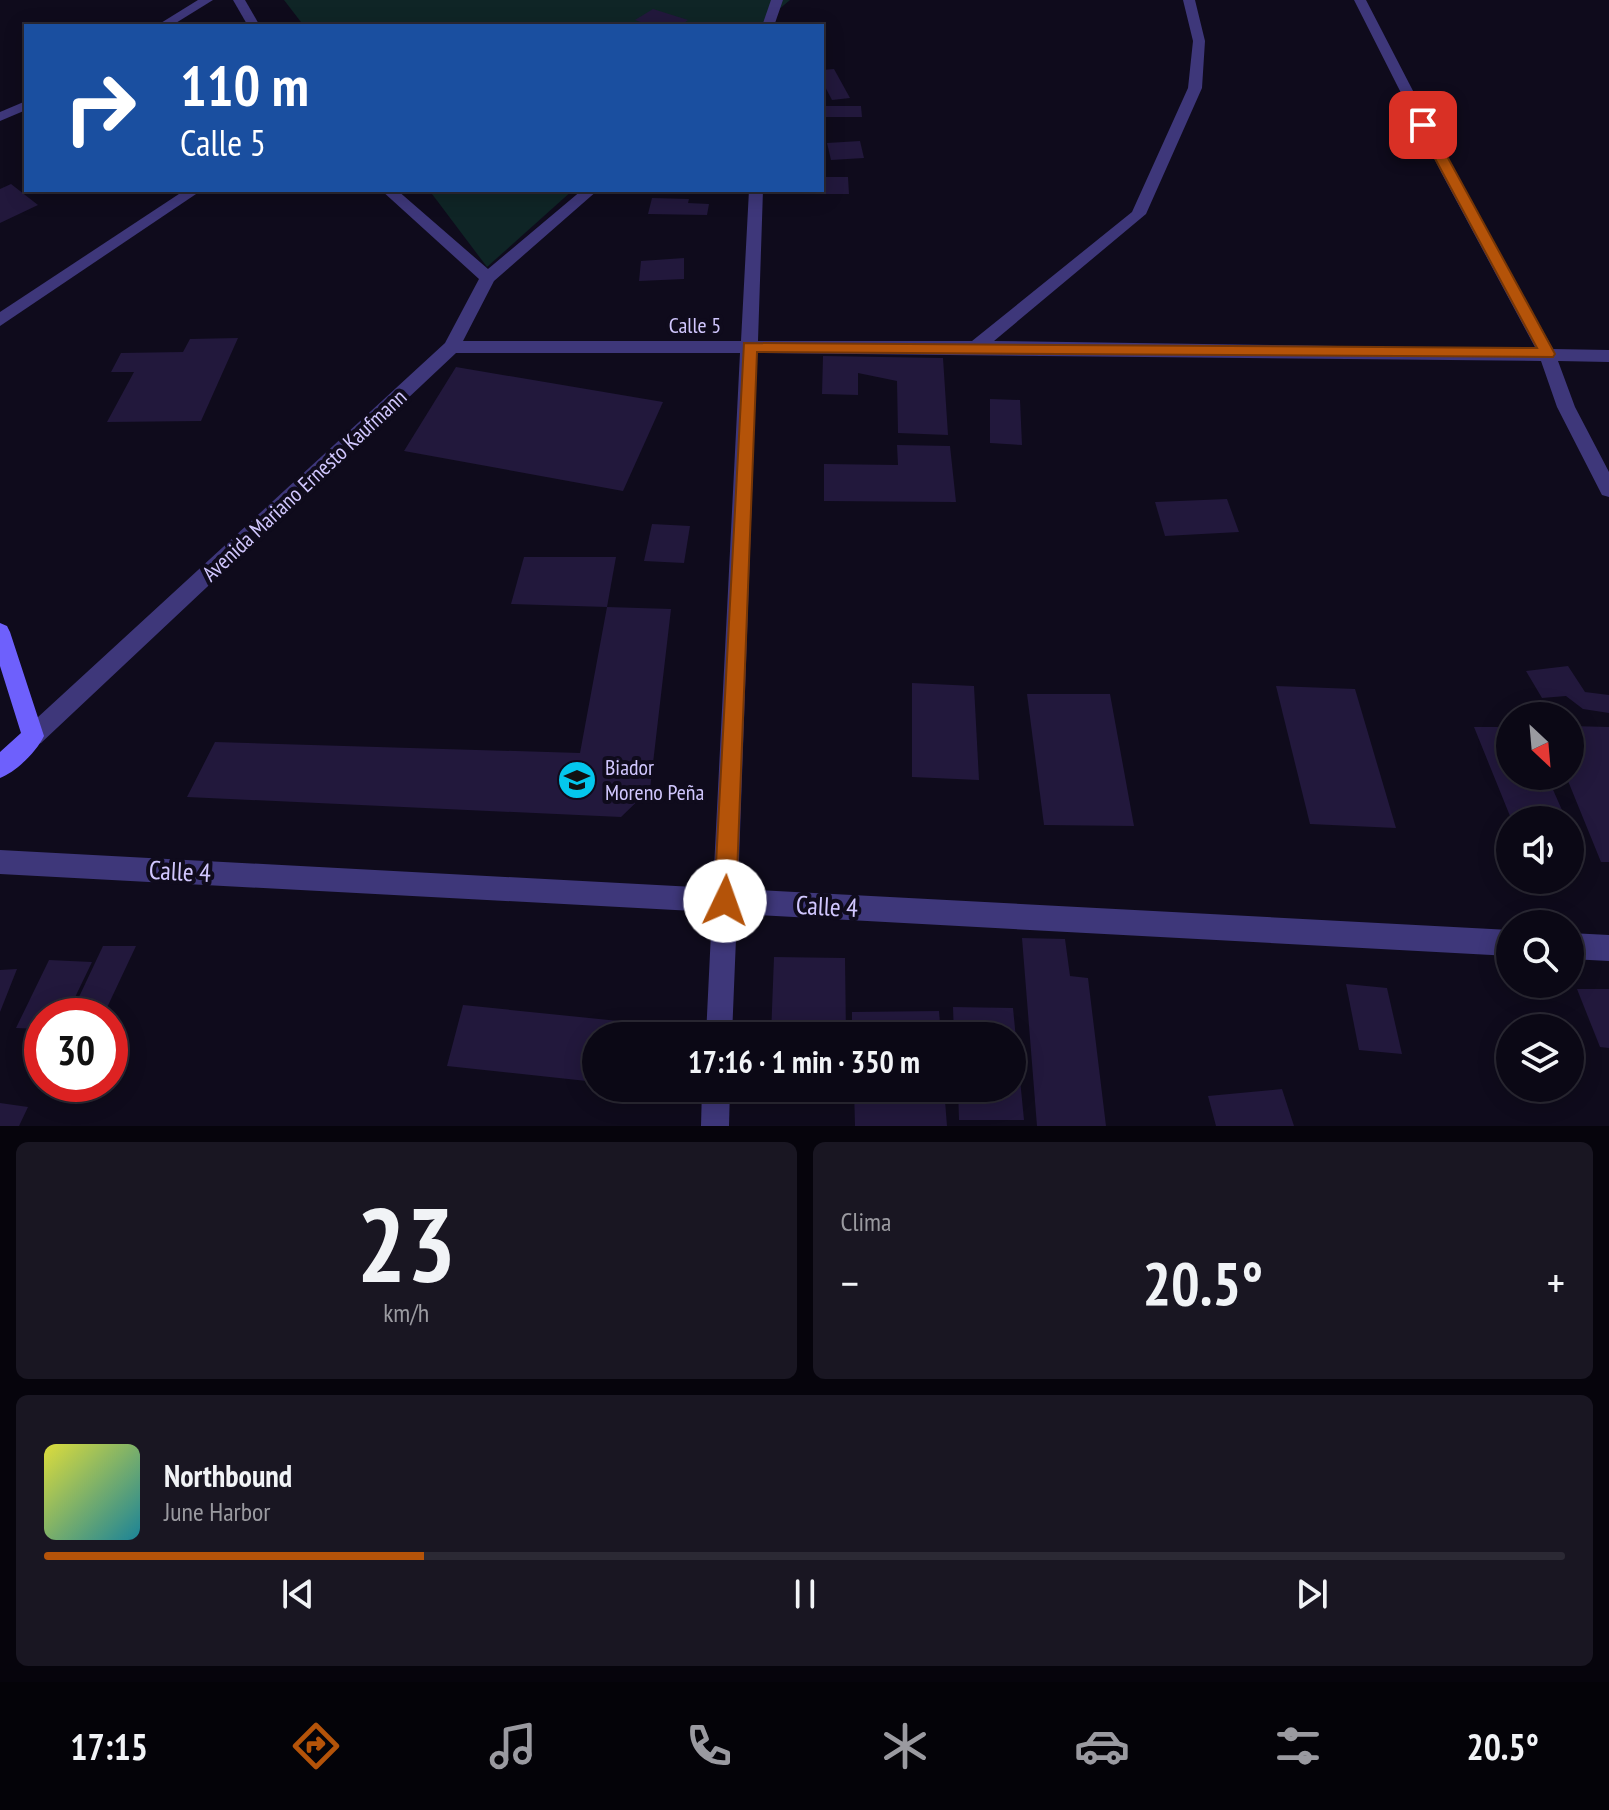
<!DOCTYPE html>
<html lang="es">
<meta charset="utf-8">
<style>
body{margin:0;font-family:"PT Sans Narrow",sans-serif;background:#191622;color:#f1f3f6;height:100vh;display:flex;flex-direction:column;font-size:30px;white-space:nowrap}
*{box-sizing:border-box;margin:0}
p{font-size:26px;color:#9a9aa0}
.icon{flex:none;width:44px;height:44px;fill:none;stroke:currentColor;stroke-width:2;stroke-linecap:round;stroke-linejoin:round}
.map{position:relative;height:1126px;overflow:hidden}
.panel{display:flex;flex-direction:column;gap:16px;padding:16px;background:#06040c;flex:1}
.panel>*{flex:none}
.banner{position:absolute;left:24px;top:24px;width:800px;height:168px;border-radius:0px;box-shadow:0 4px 20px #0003,0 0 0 2px #2b2934;background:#1a4fa0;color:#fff;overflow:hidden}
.needle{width:52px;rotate:154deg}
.tools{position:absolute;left:1496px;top:702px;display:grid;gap:16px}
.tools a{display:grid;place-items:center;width:88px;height:88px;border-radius:50%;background:#0b0815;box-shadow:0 4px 20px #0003,0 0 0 2px #2b2934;font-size:40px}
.speed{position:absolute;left:24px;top:998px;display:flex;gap:16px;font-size:40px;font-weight:700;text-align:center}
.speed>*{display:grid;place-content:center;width:104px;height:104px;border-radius:50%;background:#0b0815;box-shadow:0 4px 20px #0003,0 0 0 2px #2b2934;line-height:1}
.speed .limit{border:12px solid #d22;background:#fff;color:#111}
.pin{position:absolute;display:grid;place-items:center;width:68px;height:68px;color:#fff;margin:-34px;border-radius:16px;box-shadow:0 4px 12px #0006}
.me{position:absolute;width:88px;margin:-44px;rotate:3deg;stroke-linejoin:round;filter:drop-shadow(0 0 6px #0008)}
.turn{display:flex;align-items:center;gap:28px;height:168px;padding:0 24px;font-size:36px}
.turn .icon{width:104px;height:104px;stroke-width:2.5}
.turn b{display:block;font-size:56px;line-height:68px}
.big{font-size:60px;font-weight:700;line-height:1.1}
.panel .widget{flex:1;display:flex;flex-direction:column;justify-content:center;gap:12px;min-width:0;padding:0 28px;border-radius:12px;background:#191622}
.panel .dial{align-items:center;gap:0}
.dial b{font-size:104px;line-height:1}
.song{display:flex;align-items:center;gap:24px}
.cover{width:96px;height:96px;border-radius:12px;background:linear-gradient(135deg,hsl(60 70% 55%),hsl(190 70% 35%))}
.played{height:8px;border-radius:4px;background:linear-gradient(90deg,#b45309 25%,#2b2934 25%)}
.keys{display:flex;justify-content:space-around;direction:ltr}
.heat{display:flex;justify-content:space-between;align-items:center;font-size:44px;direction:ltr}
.panel .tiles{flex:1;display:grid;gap:16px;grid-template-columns:1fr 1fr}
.widget:last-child{grid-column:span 2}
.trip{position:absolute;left:582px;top:1022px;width:444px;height:80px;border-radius:40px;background:#0b0815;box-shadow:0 4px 20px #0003,0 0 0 2px #2b2934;font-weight:700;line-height:80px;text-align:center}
.tab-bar{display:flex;height:128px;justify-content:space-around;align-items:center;background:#040308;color:#9a9aa0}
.tab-bar .icon{width:56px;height:56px}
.tab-bar .active{color:#b45309}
.tab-bar b{font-size:36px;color:#f1f3f6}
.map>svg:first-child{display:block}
</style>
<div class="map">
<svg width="1609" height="1126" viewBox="0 0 1609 1126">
<rect width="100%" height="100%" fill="#0f0b1c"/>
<g fill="#0f2526">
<polygon points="284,0 790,0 759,26 304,26"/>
<polygon points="429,190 573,190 487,267"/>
</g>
<g fill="#22183c">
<polygon points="653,9 688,20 680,26 651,26 635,20"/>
<polygon points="834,69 850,98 832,100 822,81 822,70"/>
<polygon points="822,106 861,106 862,117 822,117"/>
<polygon points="860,141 864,158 831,160 827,143"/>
<polygon points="822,177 848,177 849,194 790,194 789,190 822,190"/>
<polygon points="11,184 38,205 0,223 0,189"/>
<polygon points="652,198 689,199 688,203 709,204 707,215 648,214"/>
<polygon points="684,258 684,279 639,281 641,261"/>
<polygon points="238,338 201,421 107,422 134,372 111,372 121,353 183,352 190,339"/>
<polygon points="823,356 943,358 948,435 898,433 897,381 858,373 858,395 822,394"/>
<polygon points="456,367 663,402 623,491 404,451"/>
<polygon points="990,399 1020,400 1022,445 990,443"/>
<polygon points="897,445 950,446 956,502 824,501 824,464 898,465"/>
<polygon points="1227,499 1239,532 1165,536 1155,502"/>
<polygon points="652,524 690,526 684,563 644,561"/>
<polygon points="524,557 616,557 607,607 511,604"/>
<polygon points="607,607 671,609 650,789 621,817 187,797 215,742 580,753"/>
<polygon points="1568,666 1585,692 1609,695 1609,713 1583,709 1566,696 1542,698 1526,671"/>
<polygon points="912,683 974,686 979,780 912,777"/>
<polygon points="1276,686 1355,689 1396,828 1310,824"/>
<polygon points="1027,694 1110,694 1134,826 1044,825"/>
<polygon points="1570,726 1609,727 1609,862 1601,862 1566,776 1570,776"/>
<polygon points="1474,727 1510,727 1510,776 1547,776 1565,817 1510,816"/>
<polygon points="1022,938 1065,939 1070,976 1088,978 1106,1126 1037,1126"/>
<polygon points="103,946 136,946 103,1016 70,1016"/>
<polygon points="774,957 845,958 846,1036 771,1036"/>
<polygon points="49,960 92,962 66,1016 42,1016 42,1029 16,1028"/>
<polygon points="17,969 0,1012 0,970"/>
<polygon points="1346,984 1387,988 1402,1054 1359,1050"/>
<polygon points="1577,989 1609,989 1609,1048 1600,1047"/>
<polygon points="463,1005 667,1026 666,1036 596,1036 596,1082 447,1066"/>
<polygon points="953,1007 1013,1008 1024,1120 959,1120 958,1088 1012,1088 1012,1036 954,1036"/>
<polygon points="939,1011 941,1036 852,1036 852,1012"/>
<polygon points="854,1088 944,1088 947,1126 855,1126"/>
<polygon points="1282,1089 1294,1126 1216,1126 1208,1096"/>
<polygon points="0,1103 28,1107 19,1126 0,1126"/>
</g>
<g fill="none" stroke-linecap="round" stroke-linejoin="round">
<g fill="#3e377a" fill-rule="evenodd">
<polygon points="198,0 213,0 171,26 156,26"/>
<polygon points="233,0 245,0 260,26 248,26"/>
<polygon points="771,0 783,0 774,26 762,26"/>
<polygon points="1183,0 1195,0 1205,41 1202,88 1146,214 994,341 1536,349 1442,174 1354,0 1366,0 1456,174 1553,349 1609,350 1609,362 1558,361 1575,407 1609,472 1609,497 1602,495 1557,407 1541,361 757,353 738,889 1510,930 1510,956 737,914 732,1036 706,1036 712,912 0,874 0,850 713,888 740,353 456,353 41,743 33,746 25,743 22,736 25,729 445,343 479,279 381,190 397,190 488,269 582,190 598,190 494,281 463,341 741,341 749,190 763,190 758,341 972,341 1132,212 1188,88 1193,41"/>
<polygon points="26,101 26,110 0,121 0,112"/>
<polygon points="185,190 202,190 0,326 0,312"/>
<polygon points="1570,933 1609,935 1609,961 1570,959"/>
<polygon points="702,1088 730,1088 729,1126 701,1126"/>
</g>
<path fill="#6e60fc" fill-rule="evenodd" d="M0,623l7,3 3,6 34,104c-7,15 -28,36 -44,42v-26l21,-19 -21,-67z"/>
</g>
<polygon fill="#b45309" stroke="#753606" stroke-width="2" points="1419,122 1430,125 1555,354 1553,357 757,352 736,901 733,909 725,912 717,909 714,901 744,343 1537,348 1417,125"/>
<defs>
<g id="university-disc" transform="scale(2)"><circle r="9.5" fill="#04c7ed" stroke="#0f0b1c"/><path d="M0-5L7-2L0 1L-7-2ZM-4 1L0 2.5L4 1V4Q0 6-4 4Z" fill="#111"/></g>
</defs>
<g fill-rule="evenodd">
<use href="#university-disc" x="577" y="780"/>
</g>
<g text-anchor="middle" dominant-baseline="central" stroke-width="8" stroke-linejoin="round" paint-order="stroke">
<g font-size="22" fill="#d1c7fe" stroke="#0f0b1c">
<text x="695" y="325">Calle 5</text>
<text transform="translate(304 485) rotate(-43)">Avenida Mariano Ernesto Kaufmann</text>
</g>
<g font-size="22" fill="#d1c7fe" stroke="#0f0b1c" text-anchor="start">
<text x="605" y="767">Biador<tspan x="605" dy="25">Moreno Peña</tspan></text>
</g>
<g font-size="26" fill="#d1c7fe" stroke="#0f0b1c">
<text transform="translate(180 871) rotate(3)">Calle 4</text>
<text transform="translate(827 906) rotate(3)">Calle 4</text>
</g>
</g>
</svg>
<div class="tools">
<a><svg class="needle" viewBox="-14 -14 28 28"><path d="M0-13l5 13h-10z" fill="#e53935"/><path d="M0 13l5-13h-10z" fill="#9a9aa0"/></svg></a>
<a><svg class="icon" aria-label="sound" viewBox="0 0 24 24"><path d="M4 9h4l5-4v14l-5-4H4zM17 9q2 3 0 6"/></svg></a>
<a><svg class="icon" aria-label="search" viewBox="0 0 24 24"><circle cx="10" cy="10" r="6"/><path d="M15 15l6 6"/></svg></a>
<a><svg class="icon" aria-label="layers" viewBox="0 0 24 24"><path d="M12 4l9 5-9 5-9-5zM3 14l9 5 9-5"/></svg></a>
</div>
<div class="speed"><div class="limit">30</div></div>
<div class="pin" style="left:1423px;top:125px;background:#d93025"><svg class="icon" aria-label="arrive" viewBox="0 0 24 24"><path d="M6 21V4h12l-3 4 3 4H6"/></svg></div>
<svg class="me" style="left:725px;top:901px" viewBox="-20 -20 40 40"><circle r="19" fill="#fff"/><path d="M0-13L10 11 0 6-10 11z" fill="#b45309"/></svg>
<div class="trip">17:16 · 1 min · 350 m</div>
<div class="banner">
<div class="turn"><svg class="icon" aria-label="right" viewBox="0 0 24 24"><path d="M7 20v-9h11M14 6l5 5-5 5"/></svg><div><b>110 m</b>Calle 5</div></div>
</div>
</div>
<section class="panel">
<div class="tiles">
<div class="widget dial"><b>23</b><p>km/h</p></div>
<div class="widget"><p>Clima</p>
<div class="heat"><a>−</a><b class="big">20.5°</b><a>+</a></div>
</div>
<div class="widget">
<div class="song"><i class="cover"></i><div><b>Northbound</b><p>June Harbor</p></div></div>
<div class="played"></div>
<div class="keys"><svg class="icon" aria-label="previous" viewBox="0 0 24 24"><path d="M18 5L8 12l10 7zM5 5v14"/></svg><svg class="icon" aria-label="pause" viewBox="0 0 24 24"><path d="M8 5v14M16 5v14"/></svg><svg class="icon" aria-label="next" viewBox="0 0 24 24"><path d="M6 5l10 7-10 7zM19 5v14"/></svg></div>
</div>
</div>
</section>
<nav class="tab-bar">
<b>17:15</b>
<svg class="icon active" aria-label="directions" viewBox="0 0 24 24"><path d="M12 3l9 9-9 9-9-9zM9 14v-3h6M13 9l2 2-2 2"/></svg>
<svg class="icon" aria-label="music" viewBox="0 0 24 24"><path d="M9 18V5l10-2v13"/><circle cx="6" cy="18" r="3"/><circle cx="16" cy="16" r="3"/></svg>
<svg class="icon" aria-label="phone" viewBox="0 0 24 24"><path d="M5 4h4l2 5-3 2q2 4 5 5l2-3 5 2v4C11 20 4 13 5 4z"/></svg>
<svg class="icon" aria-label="climate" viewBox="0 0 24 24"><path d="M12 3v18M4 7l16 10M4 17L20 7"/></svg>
<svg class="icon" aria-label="car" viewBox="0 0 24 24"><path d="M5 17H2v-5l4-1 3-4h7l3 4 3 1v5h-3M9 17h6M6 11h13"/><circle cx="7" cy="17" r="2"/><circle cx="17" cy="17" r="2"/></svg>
<svg class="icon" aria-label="filters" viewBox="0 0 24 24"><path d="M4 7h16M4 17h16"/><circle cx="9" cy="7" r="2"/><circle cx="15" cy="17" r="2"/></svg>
<b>20.5°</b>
</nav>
